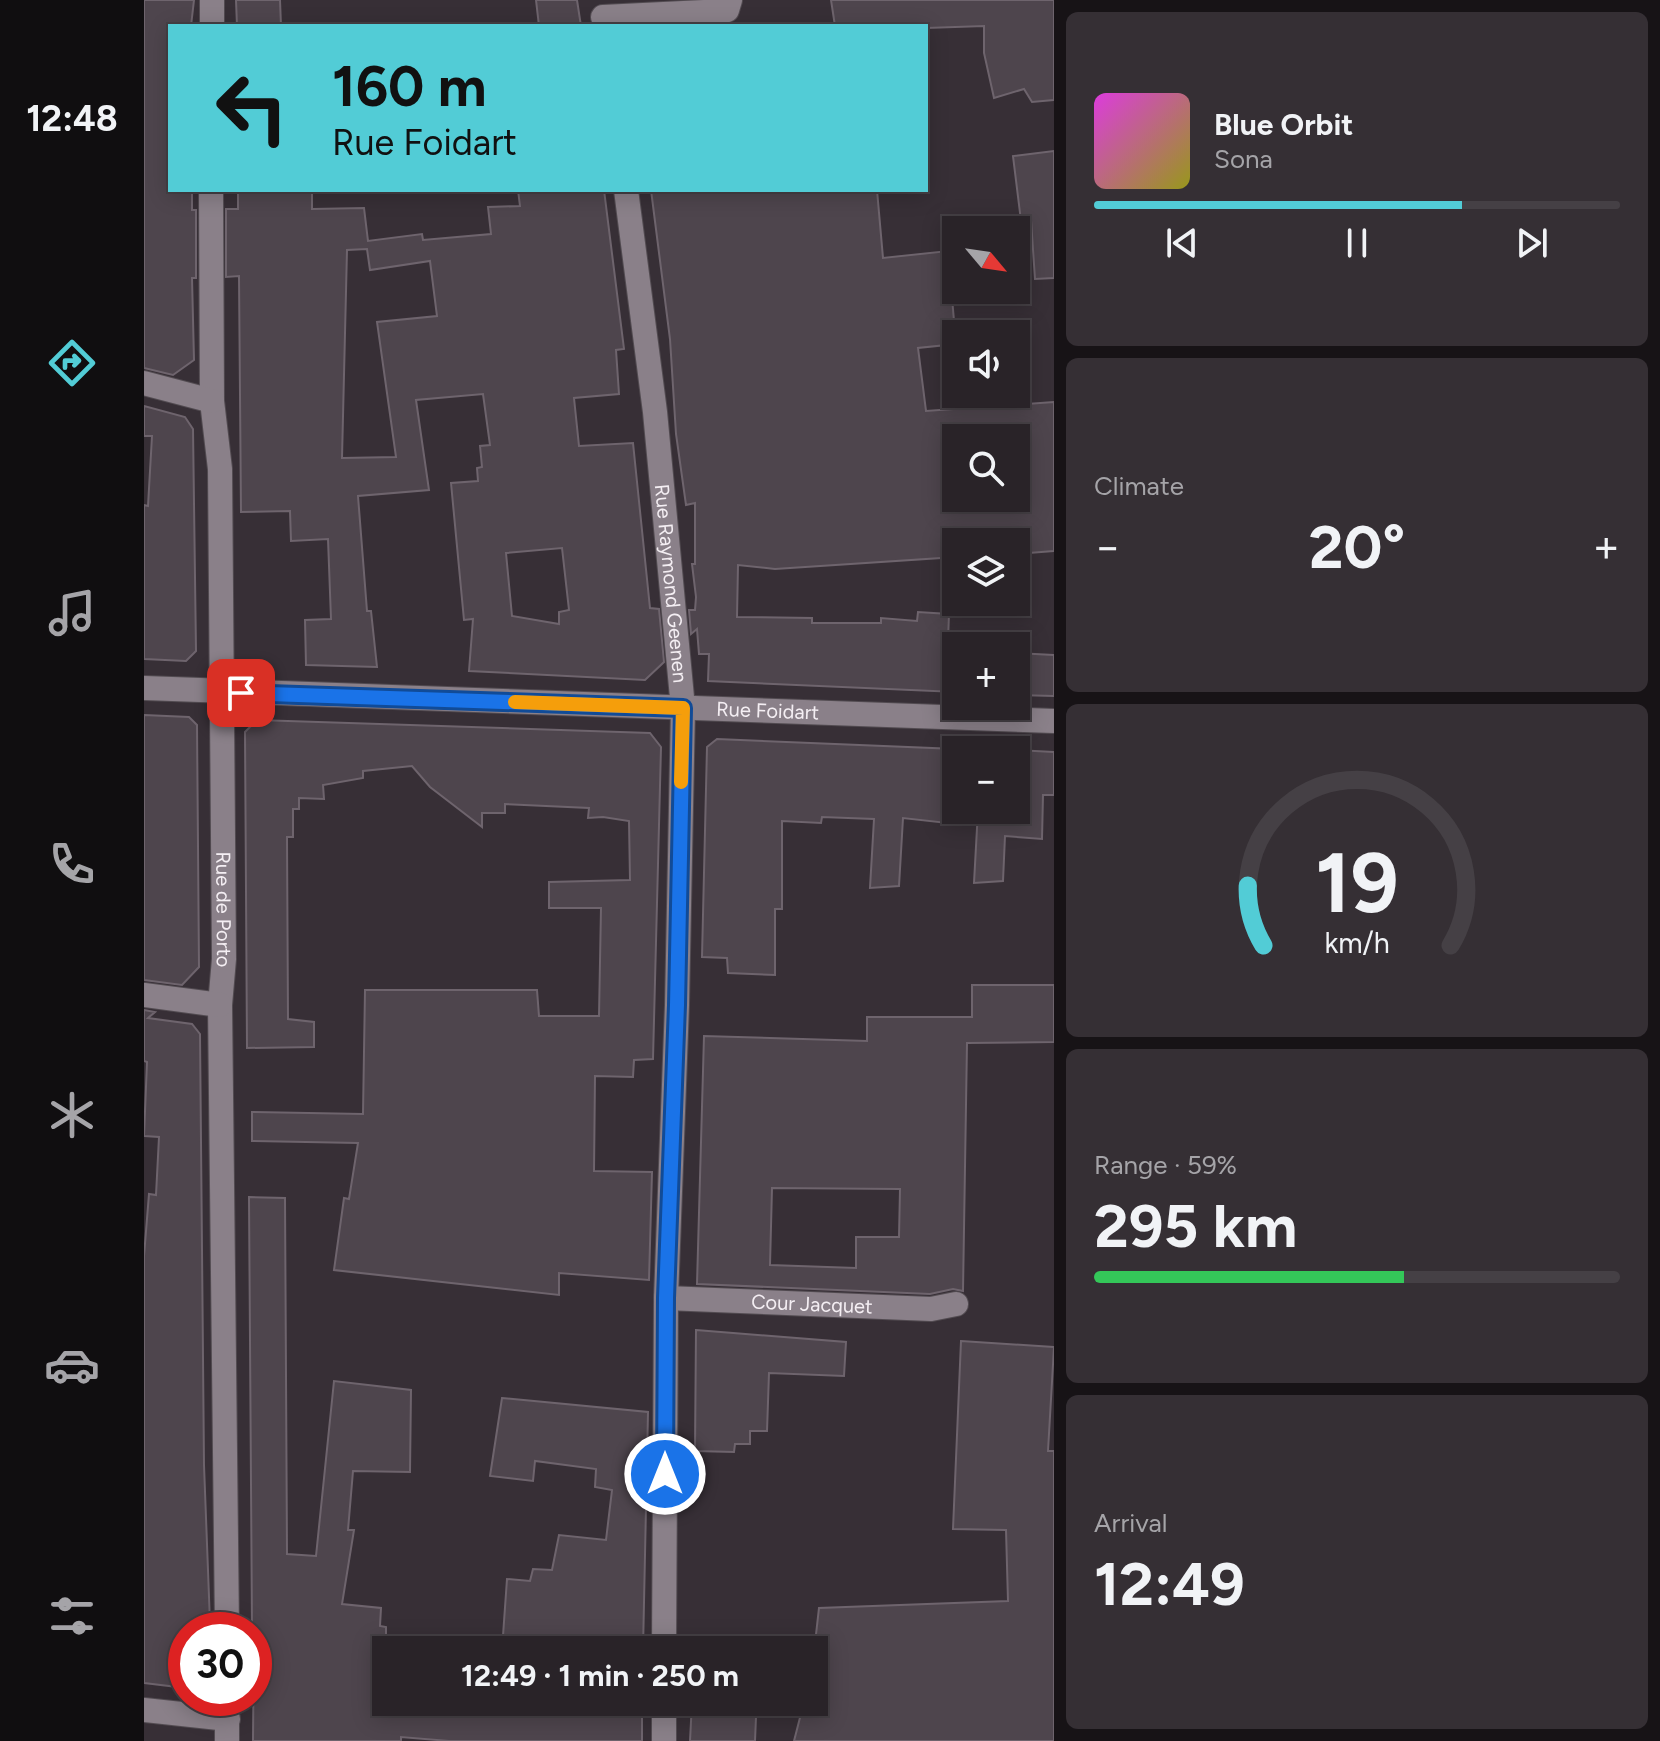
<!DOCTYPE html>
<meta charset="utf-8">
<style>
body{margin:0;font-family:Figtree,sans-serif;background:#352f34;color:#f1f3f6;height:100vh;display:flex;flex-direction:column;font-size:30px;white-space:nowrap}
*{box-sizing:border-box;margin:0}
p{font-size:26px;color:#a5a4a8}
.icon{flex:none;width:44px;height:44px;fill:none;stroke:currentColor;stroke-width:2;stroke-linecap:round;stroke-linejoin:round}
.map{position:relative;flex:1;overflow:hidden}
.panel{display:flex;flex-direction:column;gap:12px;padding:12px;background:#171316;width:606px}
.panel>*{flex:none}
.banner{position:absolute;left:24px;top:24px;width:760px;height:168px;border-radius:0px;box-shadow:0 4px 20px #0003,0 0 0 2px #454045;background:#52ccd6;color:#111;overflow:hidden}
.needle{width:52px;rotate:119deg}
.controls{position:absolute;left:798px;top:216px;display:grid;gap:16px}
.controls a{display:grid;place-items:center;width:88px;height:88px;border-radius:0px;background:#292328;box-shadow:0 4px 20px #0003,0 0 0 2px #454045;font-size:40px}
.speed{position:absolute;left:24px;top:1612px;display:flex;gap:16px;font-size:40px;font-weight:700;text-align:center}
.speed>*{display:grid;place-content:center;width:104px;height:104px;border-radius:50%;background:#292328;box-shadow:0 4px 20px #0003,0 0 0 2px #454045;line-height:1}
.speed .limit{border:12px solid #d22;background:#fff;color:#111}
.pin{position:absolute;display:grid;place-items:center;width:68px;height:68px;color:#fff;margin:-34px;border-radius:16px;box-shadow:0 4px 12px #0006}
.me{position:absolute;width:88px;margin:-44px;rotate:0deg;stroke-linejoin:round;filter:drop-shadow(0 0 6px #0008)}
.turn{display:flex;align-items:center;gap:28px;height:168px;padding:0 32px;font-size:36px}
.turn .icon{width:104px;height:104px;stroke-width:2.5}
.turn b{display:block;font-size:56px;line-height:68px}
.big{font-size:60px;font-weight:700;line-height:1.1}
.panel .widget{flex:1;display:flex;flex-direction:column;justify-content:center;gap:12px;min-width:0;padding:0 28px;border-radius:12px;background:#352f34}
.panel .dial{align-items:center;gap:0}
.dial svg{height:208px;overflow:visible;fill:none;stroke:#454045;stroke-width:7;stroke-linecap:round;text-anchor:middle}
.dial text{fill:#f1f3f6;stroke:none}
.song{display:flex;align-items:center;gap:24px}
.cover{width:96px;height:96px;border-radius:12px;background:linear-gradient(135deg,hsl(300 70% 55%),hsl(60 70% 35%))}
.played{height:8px;border-radius:4px;background:linear-gradient(90deg,#52ccd6 70%,#454045 70%)}
.keys{display:flex;justify-content:space-around;direction:ltr}
.heat{display:flex;justify-content:space-between;align-items:center;font-size:44px;direction:ltr}
.charge{height:12px;border-radius:6px;background:linear-gradient(90deg,#34c759 59%,#454045 0)}
.trip{position:absolute;left:228px;top:1636px;width:456px;height:80px;border-radius:0px;background:#292328;box-shadow:0 4px 20px #0003,0 0 0 2px #454045;font-weight:700;line-height:80px;text-align:center}
main{display:flex;flex:1;min-height:0}
.dock{display:flex;flex-direction:column;width:144px;justify-content:space-around;align-items:center;background:#100e10;color:#a5a4a8}
.dock .icon{width:56px;height:56px}
.dock .selected{color:#52ccd6}
.dock b{font-size:36px;color:#f1f3f6}
.map>svg:first-child{display:block}
</style>
<main>
<nav class="dock">
<b>12:48</b>
<svg class="icon selected" aria-label="directions" viewBox="0 0 24 24"><path d="M12 3l9 9-9 9-9-9zM9 14v-3h6M13 9l2 2-2 2"/></svg>
<svg class="icon" aria-label="music" viewBox="0 0 24 24"><path d="M9 18V5l10-2v13"/><circle cx="6" cy="18" r="3"/><circle cx="16" cy="16" r="3"/></svg>
<svg class="icon" aria-label="phone" viewBox="0 0 24 24"><path d="M5 4h4l2 5-3 2q2 4 5 5l2-3 5 2v4C11 20 4 13 5 4z"/></svg>
<svg class="icon" aria-label="climate" viewBox="0 0 24 24"><path d="M12 3v18M4 7l16 10M4 17L20 7"/></svg>
<svg class="icon" aria-label="car" viewBox="0 0 24 24"><path d="M5 17H2v-5l4-1 3-4h7l3 4 3 1v5h-3M9 17h6M6 11h13"/><circle cx="7" cy="17" r="2"/><circle cx="17" cy="17" r="2"/></svg>
<svg class="icon" aria-label="filters" viewBox="0 0 24 24"><path d="M4 7h16M4 17h16"/><circle cx="9" cy="7" r="2"/><circle cx="15" cy="17" r="2"/></svg>
</nav>
<div class="map">
<svg width="910" height="1741" viewBox="0 0 910 1741">
<rect width="100%" height="100%" fill="#372f36"/>
<g fill="#4e454d" stroke="#6e646d" stroke-width="2" fill-rule="evenodd">
<polygon points="0,0 50,0 47,26 26,26 26,190 48,190 48,210 52,210 52,278 48,278 50,360 29,375 0,368"/>
<polygon points="92,0 136,0 137,26 93,26"/>
<polygon points="392,0 433,0 437,26 395,26"/>
<polygon points="687,0 910,0 910,100 888,102 880,89 850,98 840,53 840,26 782,28 691,26"/>
<polygon points="910,151 910,278 891,279 887,220 877,221 869,156"/>
<path d="M94,190l74,2v17l52,-1 4,33 54,-7 1,6 68,-6 -3,-27 32,-1 -2,-16h86l20,159 -8,1 3,44 -45,4 5,48 54,-3 17,165 9,1 5,53 -19,18 -176,-9 4,-52 -9,1 -13,-137 27,-2 -1,-13 5,-1 -2,-21 10,-1 -7,-51 -67,6 13,90 -71,6 9,115h4l6,56 -71,-2 -1,-45 26,-1 -3,-80 -37,2 -1,-30 -49,1 -2,-236 -13,1v-68h12zM223,249l3,21 60,-9 7,55 -60,6 19,135 -54,1 5,-208zM418,548l7,62 -10,2v12l-47,-8 -6,-63z"/>
<path d="M507,190h226l6,68 65,-7 8,93 -38,4 8,63 128,-9v149l-38,3v-12h-60v15l-181,12 -37,-4 -1,52 75,1v5h69v-5l36,3 1,-9 31,2 -1,27h8v51l-248,-11 1,-27h-10l-2,-25 -6,5 -2,-24h6l1,-13 -4,-33h3v-61l-9,2 -10,-71 -6,-95zM812,438h60v60h-60z"/>
<polygon points="0,406 41,417 49,429 52,651 42,661 0,659 0,505 4,506 8,436 0,436"/>
<polygon points="872,653 910,655 910,696 872,695"/>
<polygon points="0,715 45,717 53,725 55,967 38,985 0,980"/>
<polygon points="113,720 506,733 517,747 509,1059 490,1060 489,1077 451,1076 450,1171 508,1172 505,1280 415,1273 415,1295 190,1270 200,1198 205,1199 214,1143 108,1141 108,1112 219,1114 221,990 393,990 395,1016 455,1016 457,908 405,908 405,882 486,880 485,821 459,817 444,818 445,808 361,804 361,813 338,813 338,827 286,787 268,766 219,771 219,778 179,785 180,799 155,798 155,809 149,809 149,837 143,837 144,1019 170,1022 170,1047 103,1048 101,732"/>
<polygon points="573,739 812,749 812,824 759,818 755,886 726,888 730,819 678,817 677,823 638,821 638,909 631,909 631,975 584,973 583,958 558,957 563,747"/>
<polygon points="872,750 910,752 910,795 899,795 898,839 861,836 859,881 830,883 834,810 872,810"/>
<path d="M828,985h82v57l-87,1 -4,248 -10,-2 -23,5 -233,-10 7,-248 163,5v-24h105zM628,1188l128,1 -1,48h-43v31l-86,-3z"/>
<polygon points="0,1010 11,1012 4,1018 48,1024 56,1034 60,1465 66,1623 62,1622 61,1630 42,1630 42,1688 0,1683 0,1256 5,1194 12,1195 15,1137 0,1136 3,1062 0,1061"/>
<polygon points="105,1197 141,1198 143,1554 172,1556 190,1381 267,1390 266,1472 209,1471 204,1530 210,1530 198,1604 237,1608 236,1626 242,1627 242,1702 498,1702 498,1741 305,1741 257,1737 257,1741 109,1741 110,1628 108,1628"/>
<polygon points="552,1330 702,1342 700,1376 625,1373 623,1431 606,1431 606,1444 591,1444 590,1452 551,1451"/>
<polygon points="817,1341 910,1347 904,1451 910,1451 910,1741 650,1741 660,1702 670,1702 670,1652 675,1608 864,1601 862,1530 809,1529"/>
<polygon points="358,1398 504,1412 499,1650 358,1650 363,1579 386,1581 389,1569 408,1570 415,1535 462,1540 468,1490 451,1487 452,1469 391,1461 389,1481 346,1476"/>
<polygon points="548,1702 602,1702 601,1717 612,1717 611,1741 546,1741"/>
</g>
<g fill="none" stroke-linecap="round" stroke-linejoin="round">
<g stroke="#524b51" stroke-width="26">
<g id="minor">
<polyline points="459,17 580,11 583,10 586,0"/>
<polyline points="68,26 68,0"/>
<path id="s1" d="M67,190l1,211 8,68 4,490 -4,46 7,625"/>
<path id="s2" d="M482,190l29,222 28,296 -6,297 -11,293 -2,352"/>
<polyline points="0,383 68,401"/>
<path id="s3" d="M0,688l910,33"/>
<polyline points="0,995 76,1005"/>
<path id="s4" d="M522,1298l265,11 25,-5"/>
<polyline points="0,1710 84,1719"/>
<polyline points="83,1741 83,1698"/>
<polyline points="520,1741 520,1702"/>
</g>
</g>
<use href="#minor" stroke="#8a8089" stroke-width="24"/>
</g>
<g fill="none" stroke-linecap="round" stroke-linejoin="round">
<g stroke="#114b97" stroke-width="20">
<polyline id="route" points="97,693 539,708 533,1005 522,1298 521,1474"/>
</g>
<use href="#route" stroke="#1a73e8" stroke-width="14"/>
<polyline stroke="#f59e0b" stroke-width="14" points="371,702 539,708 537,782"/>
</g>
<g text-anchor="middle" dominant-baseline="central" stroke-width="8" stroke-linejoin="round" paint-order="stroke">
<g font-size="20" fill="#f4eef3" stroke="#2d252c">
<text stroke="none"><textPath href="#s2" startOffset="396">Rue Raymond Geenen</textPath></text>
<text stroke="none"><textPath href="#s3" startOffset="624">Rue Foidart</textPath></text>
<text stroke="none"><textPath href="#s1" startOffset="720">Rue de Porto</textPath></text>
<text stroke="none"><textPath href="#s4" startOffset="146">Cour Jacquet</textPath></text>
</g>
</g>
</svg>
<div class="controls">
<a><svg class="needle" viewBox="-14 -14 28 28"><path d="M0-13l5 13h-10z" fill="#e53935"/><path d="M0 13l5-13h-10z" fill="#a5a4a8"/></svg></a>
<a><svg class="icon" aria-label="sound" viewBox="0 0 24 24"><path d="M4 9h4l5-4v14l-5-4H4zM17 9q2 3 0 6"/></svg></a>
<a><svg class="icon" aria-label="search" viewBox="0 0 24 24"><circle cx="10" cy="10" r="6"/><path d="M15 15l6 6"/></svg></a>
<a><svg class="icon" aria-label="layers" viewBox="0 0 24 24"><path d="M12 4l9 5-9 5-9-5zM3 14l9 5 9-5"/></svg></a>
<a>+</a>
<a>−</a>
</div>
<div class="speed"><div class="limit">30</div></div>
<div class="pin" style="left:97px;top:693px;background:#d93025"><svg class="icon" aria-label="arrive" viewBox="0 0 24 24"><path d="M6 21V4h12l-3 4 3 4H6"/></svg></div>
<svg class="me" style="left:521px;top:1474px" viewBox="-20 -20 40 40"><circle r="17" fill="#1a73e8" stroke="#fff" stroke-width="3"/><path d="M0-11L8 9 0 5-8 9z" fill="#fff"/></svg>
<div class="trip">12:49 · 1 min · 250 m</div>
<div class="banner">
<div class="turn"><svg class="icon" aria-label="left" viewBox="0 0 24 24"><path d="M17 20v-9H6M10 6l-5 5 5 5"/></svg><div><b>160 m</b>Rue Foidart</div></div>
</div>
</div>
<section class="panel">
<div class="widget">
<div class="song"><i class="cover"></i><div><b>Blue Orbit</b><p>Sona</p></div></div>
<div class="played"></div>
<div class="keys"><svg class="icon" aria-label="previous" viewBox="0 0 24 24"><path d="M18 5L8 12l10 7zM5 5v14"/></svg><svg class="icon" aria-label="pause" viewBox="0 0 24 24"><path d="M8 5v14M16 5v14"/></svg><svg class="icon" aria-label="next" viewBox="0 0 24 24"><path d="M6 5l10 7-10 7zM19 5v14"/></svg></div>
</div>
<div class="widget"><p>Climate</p>
<div class="heat"><a>−</a><b class="big">20°</b><a>+</a></div>
</div>
<div class="widget dial"><svg viewBox="0 0 100 80">
<path d="M14 69A42 42 0 1 1 86 69"/>
<path d="M14 69A42 42 0 0 1 8 46" stroke="#52ccd6"/>
<text x="50" y="56" font-size="32" font-weight="700">19</text>
<text x="50" y="72" font-size="11">km/h</text>
</svg></div>
<div class="widget"><p>Range · 59%</p><b class="big">295 km</b><div class="charge"></div></div>
<div class="widget"><p>Arrival</p><b class="big">12:49</b></div>
</section>
</main>
